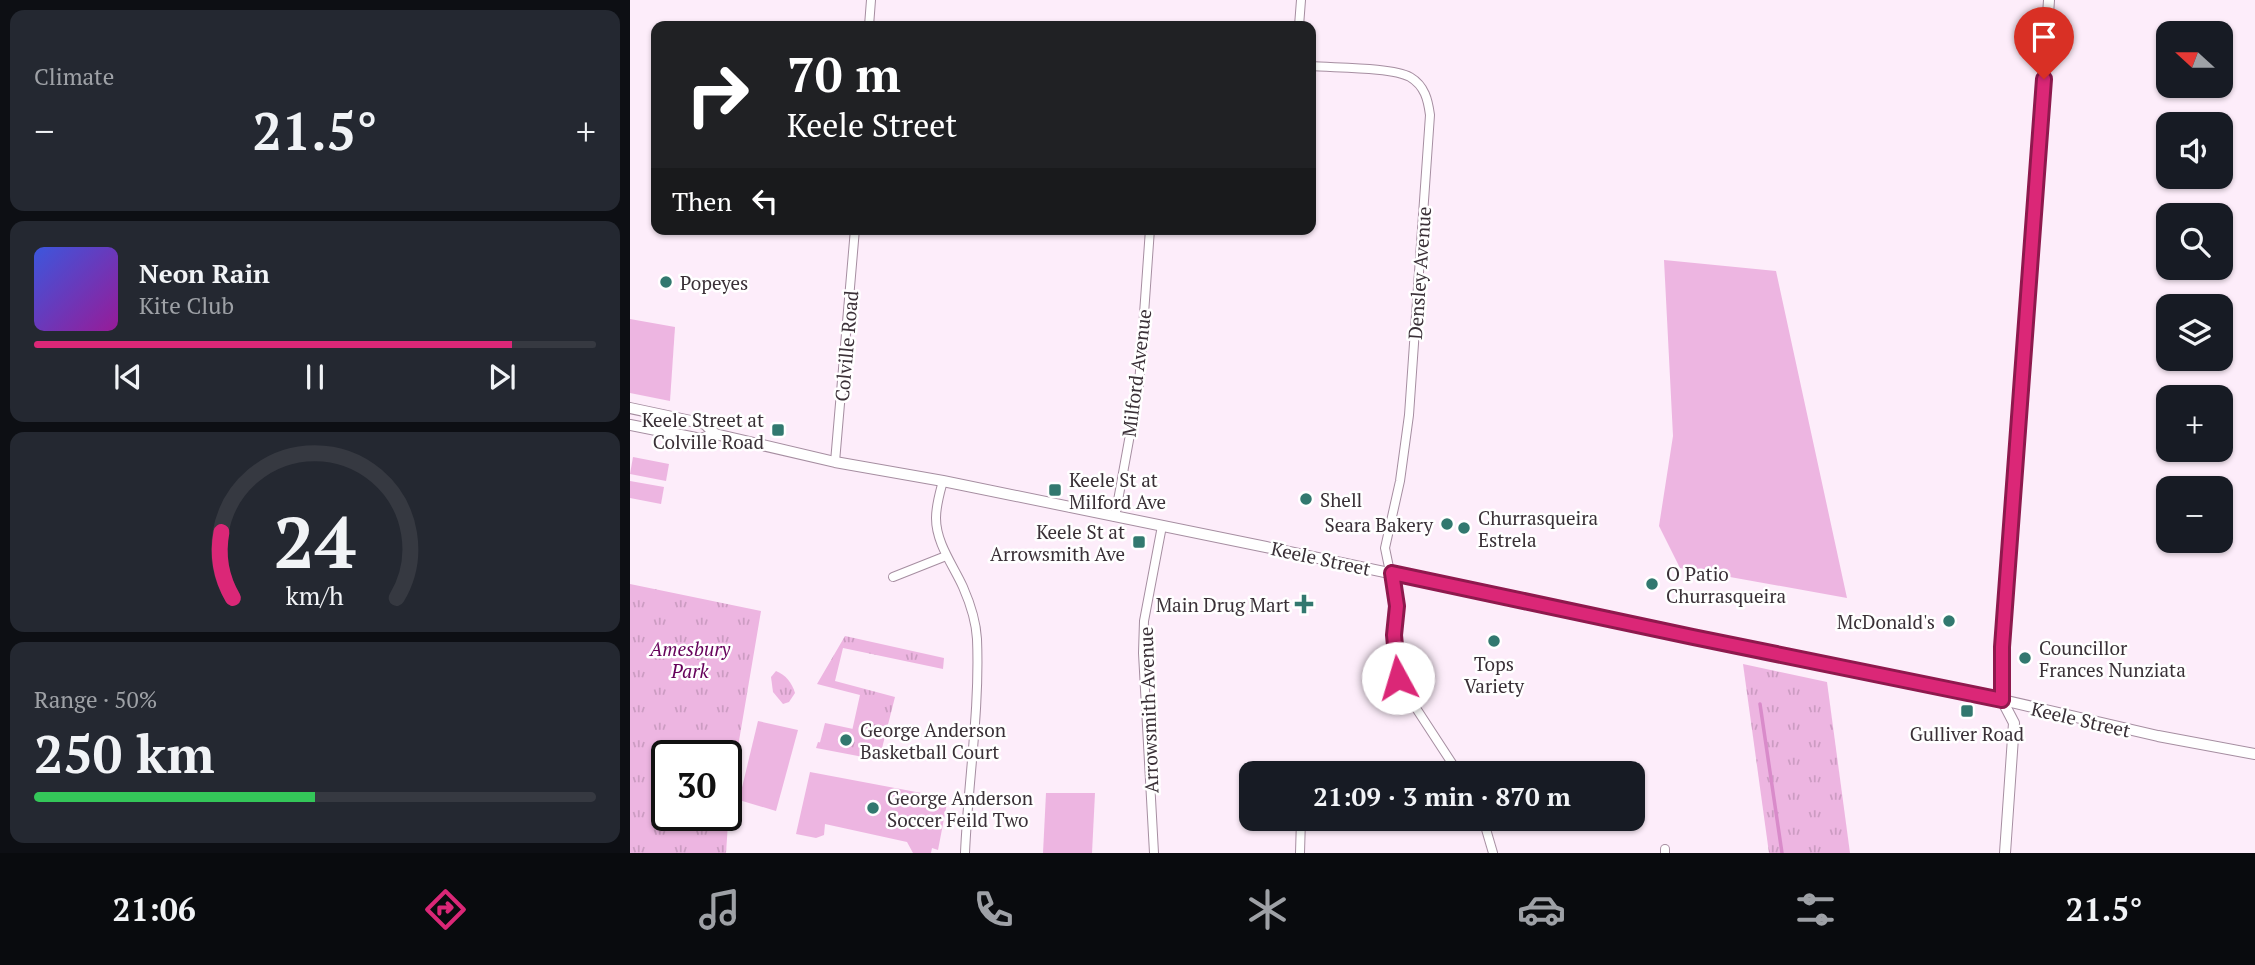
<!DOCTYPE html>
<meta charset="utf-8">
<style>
body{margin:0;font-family:"PT Serif",serif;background:#242831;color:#f1f3f6;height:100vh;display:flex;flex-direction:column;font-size:26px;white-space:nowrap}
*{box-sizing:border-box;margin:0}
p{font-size:23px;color:#9ea1a6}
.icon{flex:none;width:38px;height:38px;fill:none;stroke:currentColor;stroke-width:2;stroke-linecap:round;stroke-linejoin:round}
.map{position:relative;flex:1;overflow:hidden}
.details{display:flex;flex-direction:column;gap:10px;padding:10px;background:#0d0f14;width:630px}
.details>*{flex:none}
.top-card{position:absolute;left:21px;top:21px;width:665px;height:214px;border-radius:14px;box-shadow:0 2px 5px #0004;background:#202124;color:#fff;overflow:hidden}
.needle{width:46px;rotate:291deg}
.buttons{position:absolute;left:1526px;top:21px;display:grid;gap:14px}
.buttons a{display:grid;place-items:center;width:77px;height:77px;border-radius:14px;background:#171b24;box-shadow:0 2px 5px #0004;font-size:35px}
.speed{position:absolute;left:21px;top:740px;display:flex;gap:14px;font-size:35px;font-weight:700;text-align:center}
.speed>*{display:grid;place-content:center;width:91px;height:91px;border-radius:50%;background:#171b24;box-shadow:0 2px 5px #0004;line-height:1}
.speed .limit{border:4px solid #111;border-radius:10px;background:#fff;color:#111}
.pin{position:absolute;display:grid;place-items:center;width:60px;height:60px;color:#fff;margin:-72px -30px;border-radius:50% 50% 50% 0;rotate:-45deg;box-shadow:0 0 7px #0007}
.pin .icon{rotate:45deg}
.me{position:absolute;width:77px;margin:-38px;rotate:354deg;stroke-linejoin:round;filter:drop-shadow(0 0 5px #0008)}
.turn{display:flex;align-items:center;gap:24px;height:147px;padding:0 21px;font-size:32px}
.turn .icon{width:91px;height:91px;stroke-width:2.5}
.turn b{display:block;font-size:49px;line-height:60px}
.then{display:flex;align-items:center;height:66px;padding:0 21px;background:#0003;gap:14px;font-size:26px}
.big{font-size:52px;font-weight:800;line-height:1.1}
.details .card{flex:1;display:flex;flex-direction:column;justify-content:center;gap:10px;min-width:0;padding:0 24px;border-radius:14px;background:#242831}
.details .dial{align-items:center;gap:0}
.dial svg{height:182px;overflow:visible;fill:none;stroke:#363941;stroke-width:7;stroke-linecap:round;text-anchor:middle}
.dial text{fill:#f1f3f6;stroke:none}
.song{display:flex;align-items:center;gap:21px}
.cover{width:84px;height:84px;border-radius:10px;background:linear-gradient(135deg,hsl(230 70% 55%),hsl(300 70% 35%))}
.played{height:7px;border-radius:4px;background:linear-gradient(90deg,#db2777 85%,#363941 85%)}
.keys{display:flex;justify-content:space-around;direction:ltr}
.heat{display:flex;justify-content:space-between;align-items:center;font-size:38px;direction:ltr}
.charge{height:10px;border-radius:5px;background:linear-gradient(90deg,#34c759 50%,#363941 0)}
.trip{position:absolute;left:609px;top:761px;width:406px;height:70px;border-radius:14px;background:#171b24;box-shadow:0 2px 5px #0004;font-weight:800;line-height:70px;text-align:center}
.tab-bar{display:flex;height:112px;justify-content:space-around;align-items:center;background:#090b0e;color:#9ea1a6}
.tab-bar .icon{width:49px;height:49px}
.tab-bar .active{color:#db2777}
.tab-bar b{font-size:32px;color:#f1f3f6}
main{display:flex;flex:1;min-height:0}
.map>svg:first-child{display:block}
</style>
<main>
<section class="details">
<div class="card"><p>Climate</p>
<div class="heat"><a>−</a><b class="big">21.5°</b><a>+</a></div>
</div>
<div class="card">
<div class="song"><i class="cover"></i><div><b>Neon Rain</b><p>Kite Club</p></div></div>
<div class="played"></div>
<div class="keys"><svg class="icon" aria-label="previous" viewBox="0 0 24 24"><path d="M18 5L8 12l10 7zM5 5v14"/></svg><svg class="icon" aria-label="pause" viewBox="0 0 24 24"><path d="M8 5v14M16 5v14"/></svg><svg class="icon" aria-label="next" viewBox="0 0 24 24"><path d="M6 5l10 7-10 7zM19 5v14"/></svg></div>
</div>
<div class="card dial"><svg viewBox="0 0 100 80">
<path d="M14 69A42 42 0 1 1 86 69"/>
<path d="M14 69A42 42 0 0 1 9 40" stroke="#db2777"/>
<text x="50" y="56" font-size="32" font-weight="700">24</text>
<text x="50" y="72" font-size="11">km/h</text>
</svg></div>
<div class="card"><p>Range · 50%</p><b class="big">250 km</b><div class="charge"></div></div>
</section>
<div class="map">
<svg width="1625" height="853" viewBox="0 0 1625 853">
<defs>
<pattern id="park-tufts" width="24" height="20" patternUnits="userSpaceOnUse" patternTransform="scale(1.75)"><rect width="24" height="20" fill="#edb5e1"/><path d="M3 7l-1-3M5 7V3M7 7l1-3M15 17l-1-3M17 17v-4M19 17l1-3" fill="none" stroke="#cc9cc2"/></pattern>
</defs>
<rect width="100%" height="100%" fill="#fdedfa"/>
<g fill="#edb5e1">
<polygon points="1034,260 1146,271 1217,598 1050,568 1029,526 1043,436"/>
<polygon points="0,319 45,327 40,401 0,393"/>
<polygon points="3,457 39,464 36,481 0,474"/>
<polygon points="0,481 34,487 31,504 0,498"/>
<polygon points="128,721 168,730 146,811 109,800"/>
<polygon points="195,723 242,733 237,756 189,746"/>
<polygon points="180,772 318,798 308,850 302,848 301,853 283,853 277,842 195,824 194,835 186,838 166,834"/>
<polygon points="416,793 465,793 462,853 413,853"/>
</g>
<g fill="url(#park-tufts)" fill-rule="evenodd">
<path d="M0,584l131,27 -31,183 -4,59h-96zM37,756h59v60h-59z"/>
<polygon points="215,636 314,658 313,669 213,648 205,681 265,697 249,760 186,748 188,742 218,749 230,695 187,684"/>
<polygon points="1113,664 1197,682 1220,853 1139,853"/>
<path d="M146,671c10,4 16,12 19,22l-6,9 -6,2 -10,-12 -2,-15z"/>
</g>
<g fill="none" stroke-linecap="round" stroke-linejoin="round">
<polyline stroke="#d98bca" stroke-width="3.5" points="1130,704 1152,853"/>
<g stroke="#a68ea1" stroke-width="10">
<g id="street">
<polyline points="239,26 241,0"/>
<polyline points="669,26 671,0"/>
<path d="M681,66c23,2 81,1 99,11 15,9 18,23 20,38l-21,300 -9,66 -15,67 12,58 -3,29 5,47 60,92"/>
<polyline points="205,462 225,229"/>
<path d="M313,481c-3,11 -7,24 -7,37 0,25 17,47 27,69 7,16 13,34 14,52 3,71 -9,143 -12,214"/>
<polyline points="485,517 509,385 520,229"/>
<polyline points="263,577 316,556"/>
<polyline points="853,819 863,853"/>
<polyline points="1035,849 1035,853"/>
<polyline points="524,853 513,653 514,621 532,526"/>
<polyline points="670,853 671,819"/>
</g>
</g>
<g stroke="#a68ea1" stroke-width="12">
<g id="secondary">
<polyline points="0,408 75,424 85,434"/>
<polyline points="0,425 71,439 85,434 205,462 313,481 636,547 1063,637 1351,695 1528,736 1625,754"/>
<polyline points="1375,853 1384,723 1372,700 1372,647 1392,398 1419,0"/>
</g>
</g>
<use href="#street" stroke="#fff" stroke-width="8"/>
<use href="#secondary" stroke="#fff" stroke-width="10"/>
</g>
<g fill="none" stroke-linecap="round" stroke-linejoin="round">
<g stroke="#8e194d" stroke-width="18">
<polyline id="route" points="768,678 764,635 767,606 762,573 1063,637 1372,700 1372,647 1414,79"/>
</g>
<use href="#route" stroke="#db2777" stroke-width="12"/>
</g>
<g fill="#32786f" stroke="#fff" stroke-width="2.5">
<circle cx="36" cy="282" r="7"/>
<rect x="141" y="423" width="14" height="14" rx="3.5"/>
<rect x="418" y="483" width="14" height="14" rx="3.5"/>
<circle cx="676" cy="499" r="7"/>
<circle cx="817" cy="524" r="7"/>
<circle cx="834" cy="528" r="7"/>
<rect x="502" y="535" width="14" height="14" rx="3.5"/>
<circle cx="1022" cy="584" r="7"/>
<path d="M670.5 593.5h7v7h7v7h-7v7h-7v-7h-7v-7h7z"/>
<circle cx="1319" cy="621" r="7"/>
<circle cx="864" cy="641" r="7"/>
<circle cx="1395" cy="658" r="7"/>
<rect x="1330" y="704" width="14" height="14" rx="3.5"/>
<circle cx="216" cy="740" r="7"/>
<circle cx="243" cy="808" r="7"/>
</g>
<g text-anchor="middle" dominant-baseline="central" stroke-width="5" stroke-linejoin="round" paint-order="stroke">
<g font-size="19" fill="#3a3037" stroke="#fff">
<text transform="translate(789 273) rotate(-86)">Densley Avenue</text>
<text transform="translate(216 346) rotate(-85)">Colville Road</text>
<text transform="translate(506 373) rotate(-83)">Milford Avenue</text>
<text transform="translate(691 558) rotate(12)">Keele Street</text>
<text transform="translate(518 710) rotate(-92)">Arrowsmith Avenue</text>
<text transform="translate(1451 719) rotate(13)">Keele Street</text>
</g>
<g font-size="19" fill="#3a3037" stroke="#fff" text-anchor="start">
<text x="50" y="282">Popeyes</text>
<text x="134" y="419" text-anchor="end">Keele Street at<tspan x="134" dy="22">Colville Road</tspan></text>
<text x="439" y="479">Keele St at<tspan x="439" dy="22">Milford Ave</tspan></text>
<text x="690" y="499">Shell</text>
<text x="848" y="517">Churrasqueira<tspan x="848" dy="22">Estrela</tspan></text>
<text x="803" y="524" text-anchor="end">Seara Bakery</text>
<text x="495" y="531" text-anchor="end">Keele St at<tspan x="495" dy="22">Arrowsmith Ave</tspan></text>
<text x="1036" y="573">O Patio<tspan x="1036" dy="22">Churrasqueira</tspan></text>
<text x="660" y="604" text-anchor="end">Main Drug Mart</text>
<text x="1305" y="621" text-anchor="end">McDonald's</text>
<text x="1409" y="647">Councillor<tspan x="1409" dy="22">Frances Nunziata</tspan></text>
<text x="864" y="663" text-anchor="middle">Tops<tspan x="864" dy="22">Variety</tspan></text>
<text x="230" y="729">George Anderson<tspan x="230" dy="22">Basketball Court</tspan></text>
<text x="1337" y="733" text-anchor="middle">Gulliver Road</text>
<text x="257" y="797">George Anderson<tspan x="257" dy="22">Soccer Feild Two</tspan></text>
</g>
<g font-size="19" font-style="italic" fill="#66025b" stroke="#fff">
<text x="60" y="648">Amesbury<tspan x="60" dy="22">Park</tspan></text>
</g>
</g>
</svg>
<div class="buttons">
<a><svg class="needle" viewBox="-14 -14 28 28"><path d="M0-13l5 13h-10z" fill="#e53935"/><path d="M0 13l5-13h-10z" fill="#9ea1a6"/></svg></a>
<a><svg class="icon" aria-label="sound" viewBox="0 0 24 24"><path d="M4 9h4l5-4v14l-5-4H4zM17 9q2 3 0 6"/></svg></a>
<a><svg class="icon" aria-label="search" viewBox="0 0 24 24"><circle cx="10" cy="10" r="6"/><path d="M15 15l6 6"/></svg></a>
<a><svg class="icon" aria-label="layers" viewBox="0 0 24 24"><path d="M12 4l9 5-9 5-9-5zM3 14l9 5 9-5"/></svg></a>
<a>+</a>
<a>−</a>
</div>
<div class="speed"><div class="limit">30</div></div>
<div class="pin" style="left:1414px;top:79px;background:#d93025"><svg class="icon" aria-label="arrive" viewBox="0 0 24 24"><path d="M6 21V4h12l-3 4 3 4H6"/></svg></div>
<svg class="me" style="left:768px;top:678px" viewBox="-20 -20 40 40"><circle r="19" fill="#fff"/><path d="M0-13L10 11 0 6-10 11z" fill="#db2777"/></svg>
<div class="trip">21:09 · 3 min · 870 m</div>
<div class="top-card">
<div class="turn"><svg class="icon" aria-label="right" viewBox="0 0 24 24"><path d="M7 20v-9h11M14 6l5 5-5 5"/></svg><div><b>70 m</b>Keele Street</div></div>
<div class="then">Then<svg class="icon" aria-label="left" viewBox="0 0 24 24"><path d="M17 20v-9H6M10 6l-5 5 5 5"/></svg></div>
</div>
</div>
</main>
<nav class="tab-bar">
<b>21:06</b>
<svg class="icon active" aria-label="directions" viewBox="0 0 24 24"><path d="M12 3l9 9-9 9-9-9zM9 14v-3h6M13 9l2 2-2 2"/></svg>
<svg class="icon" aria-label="music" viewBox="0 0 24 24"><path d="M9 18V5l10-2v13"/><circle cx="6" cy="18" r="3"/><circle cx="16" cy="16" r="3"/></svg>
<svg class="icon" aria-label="phone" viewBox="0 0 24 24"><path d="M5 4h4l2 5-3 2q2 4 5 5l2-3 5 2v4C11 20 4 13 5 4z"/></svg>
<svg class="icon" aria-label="climate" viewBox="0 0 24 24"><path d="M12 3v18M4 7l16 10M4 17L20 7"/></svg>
<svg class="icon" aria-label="car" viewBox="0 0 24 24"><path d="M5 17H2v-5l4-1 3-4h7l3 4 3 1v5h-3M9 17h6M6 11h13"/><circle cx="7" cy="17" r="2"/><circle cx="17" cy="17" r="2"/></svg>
<svg class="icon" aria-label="filters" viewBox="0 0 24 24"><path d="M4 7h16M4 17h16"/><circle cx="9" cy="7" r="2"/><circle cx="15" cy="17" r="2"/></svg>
<b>21.5°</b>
</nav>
